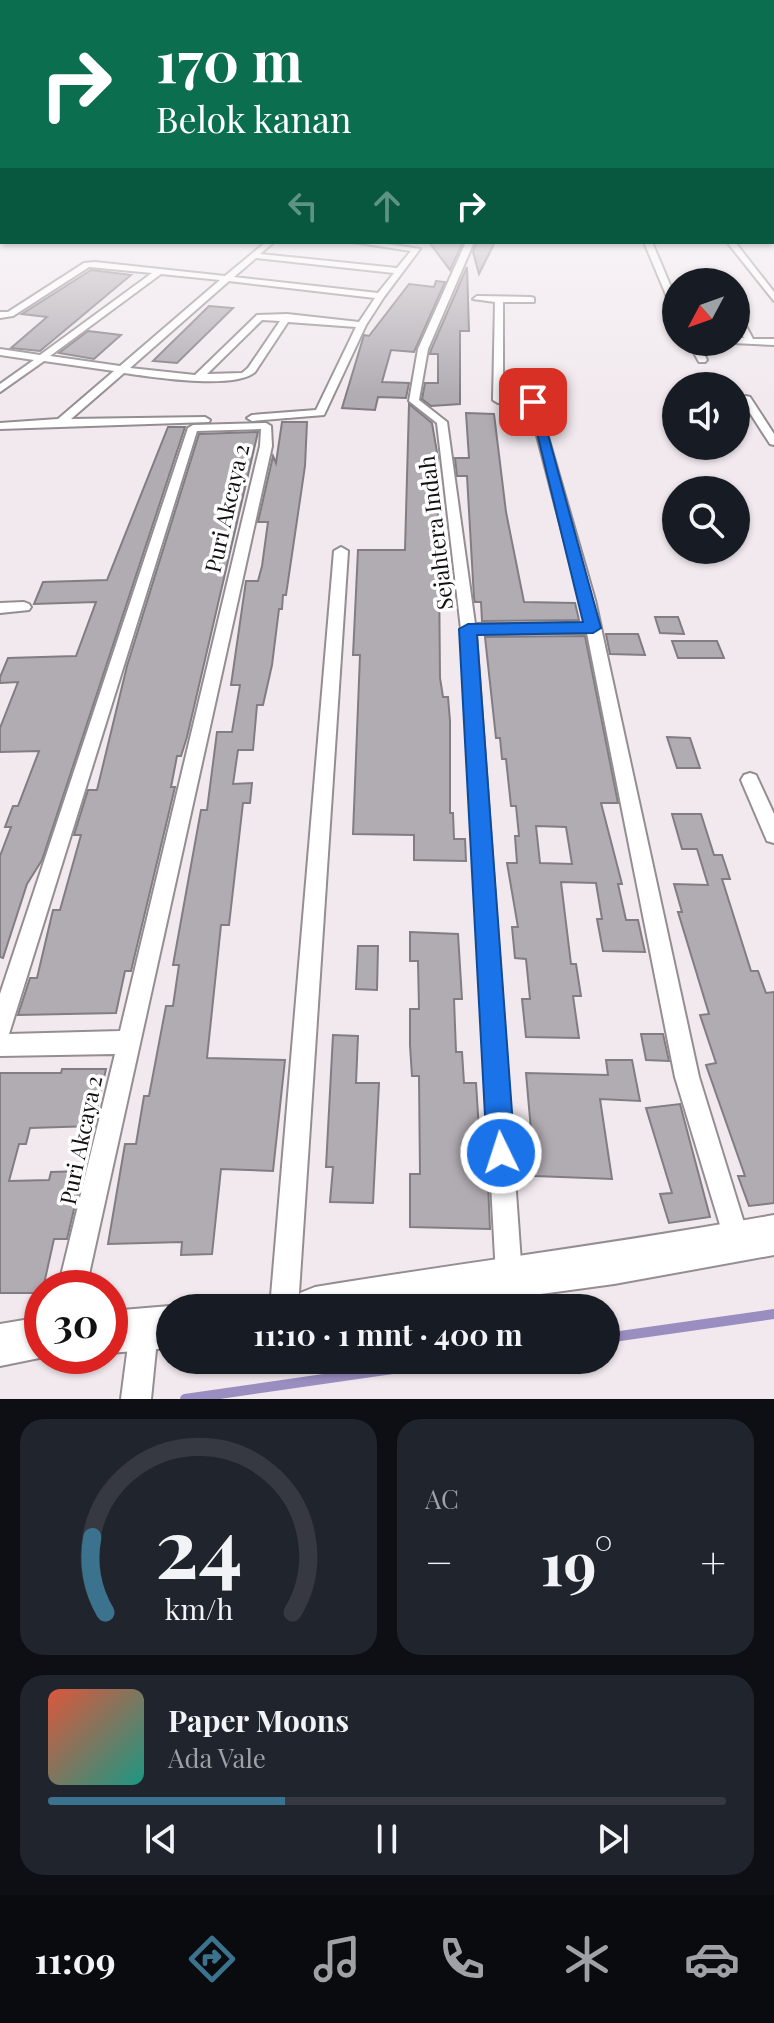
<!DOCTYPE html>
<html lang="id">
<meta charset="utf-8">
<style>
body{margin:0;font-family:"Playfair Display",serif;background:#20242c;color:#f1f3f6;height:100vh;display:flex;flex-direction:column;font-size:30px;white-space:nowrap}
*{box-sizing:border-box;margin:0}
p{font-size:26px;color:#9ea1a6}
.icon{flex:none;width:44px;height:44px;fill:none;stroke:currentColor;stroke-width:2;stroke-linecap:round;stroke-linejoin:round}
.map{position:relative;height:1399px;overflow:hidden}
.details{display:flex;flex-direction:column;gap:20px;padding:20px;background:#0d0f14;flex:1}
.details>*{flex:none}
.hud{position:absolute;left:0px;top:0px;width:774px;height:244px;box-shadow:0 2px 6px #0004;background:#0b6e4f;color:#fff;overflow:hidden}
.needle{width:52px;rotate:229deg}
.buttons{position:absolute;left:662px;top:268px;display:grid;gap:16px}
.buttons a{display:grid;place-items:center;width:88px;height:88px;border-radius:50%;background:#171b24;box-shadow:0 2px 6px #0004;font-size:40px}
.speed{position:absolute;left:24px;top:1270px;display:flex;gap:16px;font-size:40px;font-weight:700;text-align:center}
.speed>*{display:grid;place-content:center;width:104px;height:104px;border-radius:50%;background:#171b24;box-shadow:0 2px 6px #0004;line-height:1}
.speed .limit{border:12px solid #d22;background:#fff;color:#111}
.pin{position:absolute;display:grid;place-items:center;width:68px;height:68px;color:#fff;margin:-34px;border-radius:16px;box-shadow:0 4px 12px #0006}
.me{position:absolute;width:88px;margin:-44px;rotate:356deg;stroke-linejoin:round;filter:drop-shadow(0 0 6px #0008)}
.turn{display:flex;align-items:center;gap:28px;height:168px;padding:0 24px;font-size:36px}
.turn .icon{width:104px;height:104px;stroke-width:2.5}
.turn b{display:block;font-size:56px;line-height:68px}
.lanes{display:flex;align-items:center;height:76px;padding:0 24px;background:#0003;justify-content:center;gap:40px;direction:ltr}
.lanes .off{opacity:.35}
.big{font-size:60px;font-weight:700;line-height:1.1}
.details .widget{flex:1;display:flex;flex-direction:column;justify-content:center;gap:12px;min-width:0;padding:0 28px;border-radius:24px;background:#20242c}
.details .dial{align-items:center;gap:0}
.dial svg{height:208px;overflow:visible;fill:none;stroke:#363941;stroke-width:7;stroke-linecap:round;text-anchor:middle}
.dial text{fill:#f1f3f6;stroke:none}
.song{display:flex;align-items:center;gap:24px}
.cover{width:96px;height:96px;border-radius:12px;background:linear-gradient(135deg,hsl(10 70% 55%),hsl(170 70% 35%))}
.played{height:8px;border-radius:4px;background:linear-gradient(90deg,#3b728d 35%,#363941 35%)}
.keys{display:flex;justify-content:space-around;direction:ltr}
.heat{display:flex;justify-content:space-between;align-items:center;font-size:44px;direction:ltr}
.details .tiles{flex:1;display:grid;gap:20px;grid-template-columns:1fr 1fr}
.widget:last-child{grid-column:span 2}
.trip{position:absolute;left:156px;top:1294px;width:464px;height:80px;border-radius:40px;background:#171b24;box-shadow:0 2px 6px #0004;font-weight:700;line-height:80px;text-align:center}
.dock{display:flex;height:128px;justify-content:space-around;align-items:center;background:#090b0e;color:#9ea1a6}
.dock .icon{width:56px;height:56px}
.dock .on{color:#3b728d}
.dock b{font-size:36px;color:#f1f3f6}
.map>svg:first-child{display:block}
</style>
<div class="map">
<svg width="774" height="1399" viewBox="0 0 774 1399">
<rect width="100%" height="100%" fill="#f1e9ee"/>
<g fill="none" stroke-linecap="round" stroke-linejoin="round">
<g stroke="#9a8dc0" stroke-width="10">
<polyline points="606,1338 774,1314"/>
<polyline points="185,1399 455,1360"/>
</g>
</g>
<g fill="#b1acb2" stroke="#817d83" stroke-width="2" fill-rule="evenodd">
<polygon points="429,242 463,242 450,270"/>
<polygon points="477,242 495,242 479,274 473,252"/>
<polygon points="467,267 469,331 460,331 460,404 431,406 422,399 425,383 438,383 438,354 430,354 431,350"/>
<polygon points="91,270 131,275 40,351 11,348 47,317 22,314"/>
<polygon points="436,281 445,282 414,352 391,350 382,382 409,383 406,398 378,397 375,410 342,408 364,335 369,336 409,284 434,287"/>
<polygon points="209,306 233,308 177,363 153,361"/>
<polygon points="88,331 121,335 94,359 59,353"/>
<polygon points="409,404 432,423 438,458 440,678 443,697 448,697 450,721 450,813 453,813 454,839 465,839 466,861 414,860 414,835 353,834 360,655 353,655 358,550 405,550"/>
<polygon points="466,413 494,414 506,512 524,602 575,603 579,620 482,621 481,602 475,602 474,598 467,476 457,476 455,458 469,458"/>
<polygon points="282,422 307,422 305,466 286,595 283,595 282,609 279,609 272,665 263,705 257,705 253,750 238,750 233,784 252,783 250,803 243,803 229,925 221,925 207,1058 285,1060 273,1171 221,1169 212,1254 181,1255 182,1242 108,1244 125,1144 136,1144 144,1096 149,1096 166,1006 173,1006 179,965 173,965 201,810 207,810 217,732 232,732 240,685 231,685 246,581 258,581 262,566 268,522 258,522 273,456 276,463"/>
<polygon points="168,427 185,427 42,860 27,884 3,958 0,957 0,856 11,827 5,827 13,806 18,806 39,751 0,752 0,728 18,682 0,683 0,677 8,658 76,656 96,602 34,604 43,582 107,580"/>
<polygon points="258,432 187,737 181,756 177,756 171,787 175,787 131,971 125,971 116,1013 18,1015 30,978 37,978 53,910 60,910 81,835 74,835 88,790 97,790 127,666 199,434"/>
<polygon points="655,617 678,617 684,634 660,633"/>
<polygon points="606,634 638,634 645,655 610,654"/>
<path d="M585,636l33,167h-17l21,81h-4l8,36h12l7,32 -42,-1 -6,-32h5l-6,-36 -35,-1 10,82h5l5,32h-8l6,42 -53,-1 -4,-38h8l-4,-40 -11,-1 -3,-31h6l-11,-64h10l-2,-27h4l-3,-30h-5l-5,-47h-4l-2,-21h-4l-11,-101zM536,826l30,1 6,37 -32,-1z"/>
<polygon points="672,641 717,641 724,658 678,658"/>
<polygon points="667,737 690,738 700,768 677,768"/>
<polygon points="672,814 701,814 714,855 722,855 730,879 722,879 751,971 758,971 766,993 774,992 774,1203 749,1206 738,1176 745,1176 706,1065 716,1063 700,1015 709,1014 678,912 682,912 674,884 708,885 697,849 682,849"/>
<polygon points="410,932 458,934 462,999 454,999 456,1052 462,1052 464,1083 476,1083 481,1161 487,1161 490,1229 410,1227 410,1174 420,1174 419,1076 412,1076 410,1045 410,1009 419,1009 418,961 410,961"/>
<polygon points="358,946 378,946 377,990 356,989"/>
<polygon points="641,1034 663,1034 669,1061 646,1060"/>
<polygon points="333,1035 358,1036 356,1083 379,1083 373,1203 330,1202 333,1167 326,1167"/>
<polygon points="606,1060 632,1060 640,1101 600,1099 612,1179 535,1176 526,1073 608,1075"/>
<polygon points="62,1069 106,1069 93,1126 30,1128 26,1144 19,1144 9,1181 49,1180 51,1172 83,1171 67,1239 54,1239 42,1293 0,1293 0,1073 61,1073"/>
<polygon points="680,1104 710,1217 669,1223 660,1194 672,1193 646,1108"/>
</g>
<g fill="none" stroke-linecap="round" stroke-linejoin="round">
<g stroke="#948d91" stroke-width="4">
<g id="street">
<polygon points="772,201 774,202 774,207 772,206"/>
<path d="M266,242h8l-14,12 137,14 14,-17 -59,-9h23l45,7 -36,48 -18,28 -42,90 -72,6 -5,-3 5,-3 64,-5 40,-83 -68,-5 -33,50c-21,18 -102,5 -131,1l-53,46 134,-2 5,3 -1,2 -209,7v-6l58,-4 56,-48 -70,-10 -44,31v-8l34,-24 -34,-5v-6l40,6 112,-82 -63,-6 -76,49 -13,2v-6h8l76,-49 11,-1 130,14zM256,258l138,15 -16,20 -144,-16zM161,274l59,6 -100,86 -70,-10zM229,281l146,17 -16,24 -72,-8 -30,1 -62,60 -65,-7zM262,320l18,1 -32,47 -6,5 -35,1z"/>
<polygon points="466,242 474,242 428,349 419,400 447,422 475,624 586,623 529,405 498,403 493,400 495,302 473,299 477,296 531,297 534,298 534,302 503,302 503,397 533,399 538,402 595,600 699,1077 749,1239 745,1248 736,1252 727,1248 675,1077 587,633 476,634 522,1276 519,1286 509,1289 499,1286 496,1276 461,629 437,423 409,401 418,349"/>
<polygon points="644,242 652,242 676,299 676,312 672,309"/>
<polygon points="727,242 735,242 774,292 774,301"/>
<polygon points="736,315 740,315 753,339 774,339 774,345 733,343 736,342 736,338 744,338 736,324"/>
<polygon points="688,342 698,342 707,360 705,362 699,362"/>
<polygon points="746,396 750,397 774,434 774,445 770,444 741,399"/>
<path d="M266,423l5,3 1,20 -186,842h-28l57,-234 -115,2v-62l188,-566 5,-3zM261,429l-1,17 -140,585 -111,3 188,-603z"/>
<polygon points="341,547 348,551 298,1308 270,1308 334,551"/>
<polygon points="24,602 29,604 31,607 29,610 0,613 0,603"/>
<polygon points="750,773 756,775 774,814 774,843 767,841 741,780 744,775"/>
<polygon points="144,1316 154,1320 158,1330 151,1399 121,1399 130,1330 134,1320"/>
</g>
</g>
<g stroke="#948d91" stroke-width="4">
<g id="secondary">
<path d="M774,1215v40l-160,29 -176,24h-144l6,-15 15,-6c153,-25 306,-44 459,-72z"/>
<polygon points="170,1306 175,1308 170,1308 170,1348 110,1353 110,1311"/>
<polygon points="42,1317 42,1356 49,1356 0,1366 0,1324"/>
</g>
</g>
<use href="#street" fill="#fff" fill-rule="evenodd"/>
<use href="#secondary" fill="#fff" fill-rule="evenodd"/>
</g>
<linearGradient id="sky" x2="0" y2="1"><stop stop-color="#89a4d8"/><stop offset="0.51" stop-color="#f9f5f7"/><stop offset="1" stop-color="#f9f5f7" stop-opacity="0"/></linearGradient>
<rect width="774" height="396" fill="url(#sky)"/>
<polygon fill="#1a73e8" stroke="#114b97" stroke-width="2" points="529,400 539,402 601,628 593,633 477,635 515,1153 511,1163 501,1167 491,1163 487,1153 459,629 468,624 583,622"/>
<g text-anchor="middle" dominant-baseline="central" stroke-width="7" stroke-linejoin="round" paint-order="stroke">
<g font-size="22" fill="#131012" stroke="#fff">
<text transform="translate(226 508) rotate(-77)">Puri Akcaya 2</text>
<text transform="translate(435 533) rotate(-97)">Sejahtera Indah</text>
<text transform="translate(80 1140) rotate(-78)">Puri Akcaya 2</text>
</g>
</g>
</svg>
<div class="buttons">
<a><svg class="needle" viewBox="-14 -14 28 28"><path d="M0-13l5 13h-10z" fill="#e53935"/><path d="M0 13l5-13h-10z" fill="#9ea1a6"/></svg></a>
<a><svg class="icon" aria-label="sound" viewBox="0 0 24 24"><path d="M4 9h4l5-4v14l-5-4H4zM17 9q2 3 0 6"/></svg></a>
<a><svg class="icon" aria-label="search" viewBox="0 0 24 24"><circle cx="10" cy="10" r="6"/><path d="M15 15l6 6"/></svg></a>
</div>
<div class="speed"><div class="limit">30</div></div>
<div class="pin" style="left:533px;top:402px;background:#d93025"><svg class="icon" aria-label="arrive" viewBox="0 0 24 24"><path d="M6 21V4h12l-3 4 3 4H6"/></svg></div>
<svg class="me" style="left:501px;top:1153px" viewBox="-20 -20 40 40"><circle r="17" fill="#1a73e8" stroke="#fff" stroke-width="3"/><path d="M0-11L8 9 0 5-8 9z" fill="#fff"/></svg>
<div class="trip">11:10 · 1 mnt · 400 m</div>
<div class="hud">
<div class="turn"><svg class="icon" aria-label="right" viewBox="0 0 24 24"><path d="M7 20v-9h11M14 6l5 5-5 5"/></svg><div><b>170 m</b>Belok kanan</div></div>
<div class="lanes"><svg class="icon off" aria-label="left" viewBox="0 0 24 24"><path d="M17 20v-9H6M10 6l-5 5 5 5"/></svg><svg class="icon off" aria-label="ahead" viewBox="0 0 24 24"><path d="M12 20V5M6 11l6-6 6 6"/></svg><svg class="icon" aria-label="right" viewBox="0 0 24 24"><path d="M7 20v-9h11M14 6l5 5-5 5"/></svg></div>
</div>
</div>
<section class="details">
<div class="tiles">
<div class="widget dial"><svg viewBox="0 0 100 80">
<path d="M14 69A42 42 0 1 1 86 69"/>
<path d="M14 69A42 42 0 0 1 9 40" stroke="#3b728d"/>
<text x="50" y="56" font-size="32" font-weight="700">24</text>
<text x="50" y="72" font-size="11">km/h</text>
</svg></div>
<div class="widget"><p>AC</p>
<div class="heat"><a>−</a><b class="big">19°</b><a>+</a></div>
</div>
<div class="widget">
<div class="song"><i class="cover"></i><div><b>Paper Moons</b><p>Ada Vale</p></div></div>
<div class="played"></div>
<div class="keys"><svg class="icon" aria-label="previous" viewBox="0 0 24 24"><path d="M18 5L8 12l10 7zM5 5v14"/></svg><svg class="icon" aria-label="pause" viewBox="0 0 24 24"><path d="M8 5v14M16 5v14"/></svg><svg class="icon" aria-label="next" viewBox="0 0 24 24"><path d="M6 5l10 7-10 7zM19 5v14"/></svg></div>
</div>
</div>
</section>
<nav class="dock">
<b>11:09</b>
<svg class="icon on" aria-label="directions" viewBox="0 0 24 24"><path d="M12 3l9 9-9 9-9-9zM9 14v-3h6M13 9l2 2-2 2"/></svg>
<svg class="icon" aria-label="music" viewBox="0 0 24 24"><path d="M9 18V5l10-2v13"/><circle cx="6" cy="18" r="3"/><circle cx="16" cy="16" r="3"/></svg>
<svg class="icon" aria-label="phone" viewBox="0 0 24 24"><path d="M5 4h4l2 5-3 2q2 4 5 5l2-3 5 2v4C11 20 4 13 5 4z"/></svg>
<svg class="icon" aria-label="climate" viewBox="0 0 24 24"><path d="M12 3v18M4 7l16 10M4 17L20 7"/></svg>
<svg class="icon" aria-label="car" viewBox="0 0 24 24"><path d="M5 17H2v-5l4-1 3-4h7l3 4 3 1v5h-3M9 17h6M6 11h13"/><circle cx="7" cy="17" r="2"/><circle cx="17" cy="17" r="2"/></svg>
</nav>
